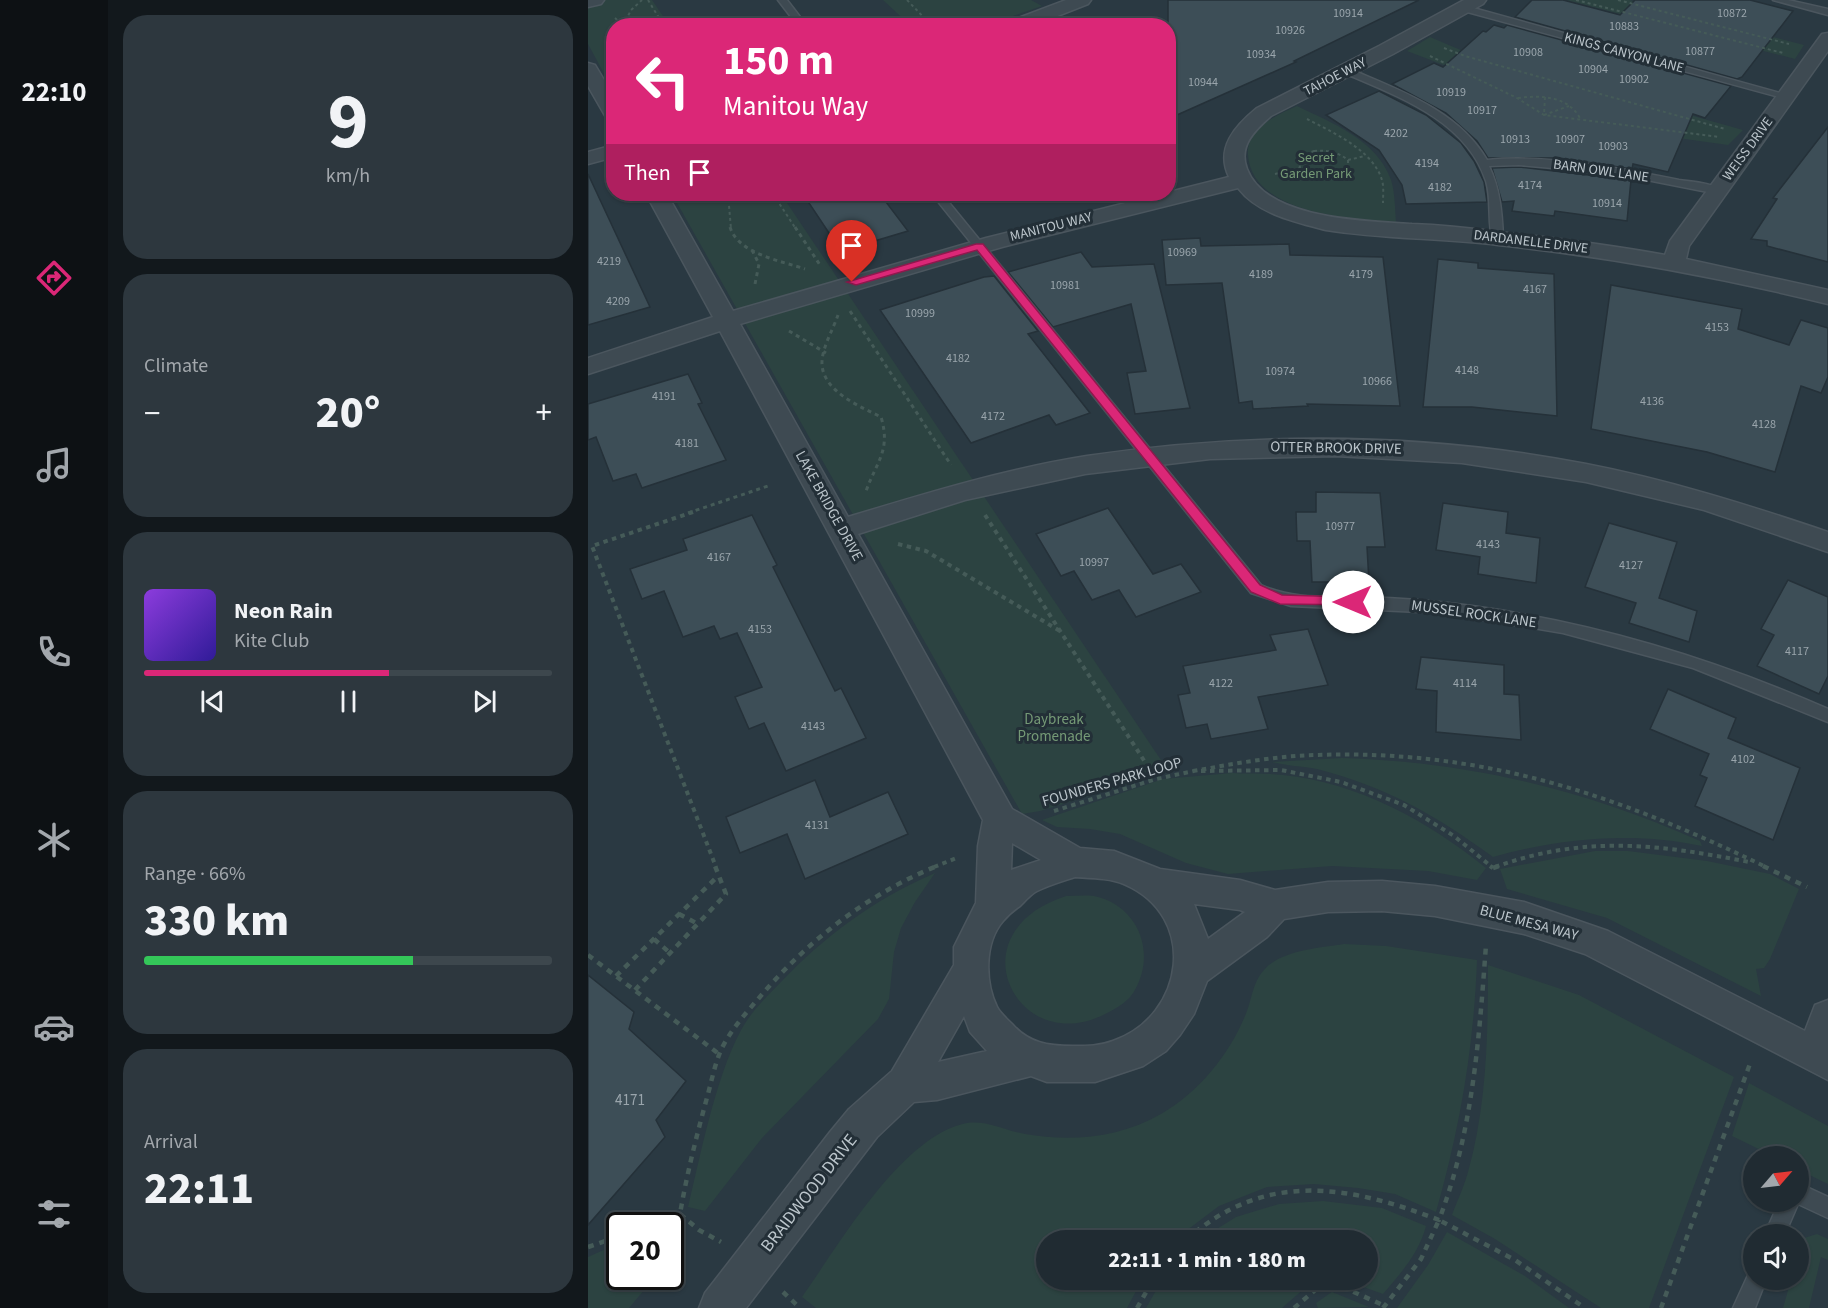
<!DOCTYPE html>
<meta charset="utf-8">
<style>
body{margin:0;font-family:"Source Sans 3",sans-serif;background:#2d373e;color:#f1f3f6;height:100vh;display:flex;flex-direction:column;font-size:22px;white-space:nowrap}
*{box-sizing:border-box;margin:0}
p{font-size:20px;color:#a2a7ac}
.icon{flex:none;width:33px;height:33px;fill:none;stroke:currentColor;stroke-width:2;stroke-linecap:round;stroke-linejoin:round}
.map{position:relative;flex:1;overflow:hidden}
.panel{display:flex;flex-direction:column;gap:15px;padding:15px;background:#12181c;width:480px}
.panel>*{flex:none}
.hud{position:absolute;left:18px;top:18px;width:570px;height:183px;border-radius:24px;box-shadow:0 2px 4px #0004,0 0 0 2px #3d474d;background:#db2777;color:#fff;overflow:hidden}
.needle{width:39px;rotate:62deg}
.controls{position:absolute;left:1155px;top:1146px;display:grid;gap:12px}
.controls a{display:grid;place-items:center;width:66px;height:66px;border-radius:50%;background:#202b32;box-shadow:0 2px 4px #0004,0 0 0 2px #3d474d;font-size:30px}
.speed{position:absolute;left:18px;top:1212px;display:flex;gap:12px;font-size:30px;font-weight:700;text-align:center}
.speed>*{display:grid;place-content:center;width:78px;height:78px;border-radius:50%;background:#202b32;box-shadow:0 2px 4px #0004,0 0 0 2px #3d474d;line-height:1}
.speed .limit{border:3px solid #111;border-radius:9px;background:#fff;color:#111}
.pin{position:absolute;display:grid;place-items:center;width:51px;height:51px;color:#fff;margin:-62px -26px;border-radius:50% 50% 50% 0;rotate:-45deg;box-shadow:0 0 6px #0007}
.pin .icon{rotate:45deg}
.me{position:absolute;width:66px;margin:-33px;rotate:270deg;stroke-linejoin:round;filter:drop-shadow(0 0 4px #0008)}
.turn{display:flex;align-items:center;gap:21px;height:126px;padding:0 18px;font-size:27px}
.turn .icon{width:78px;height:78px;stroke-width:2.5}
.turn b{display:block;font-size:42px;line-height:51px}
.then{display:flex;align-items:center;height:57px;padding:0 18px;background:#0003;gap:12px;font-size:22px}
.big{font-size:45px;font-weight:800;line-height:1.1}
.panel .widget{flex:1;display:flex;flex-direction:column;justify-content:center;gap:9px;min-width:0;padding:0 21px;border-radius:24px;background:#2d373e}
.panel .dial{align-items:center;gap:0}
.dial b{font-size:78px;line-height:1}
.song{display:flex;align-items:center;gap:18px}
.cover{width:72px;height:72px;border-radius:9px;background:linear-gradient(135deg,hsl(270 70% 55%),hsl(250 70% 35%))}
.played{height:6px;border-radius:3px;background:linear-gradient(90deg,#db2777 60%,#3d474d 60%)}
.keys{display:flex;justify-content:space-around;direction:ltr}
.heat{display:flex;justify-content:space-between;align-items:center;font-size:33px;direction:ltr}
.charge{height:9px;border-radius:4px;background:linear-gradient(90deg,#34c759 66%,#3d474d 0)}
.trip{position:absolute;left:448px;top:1230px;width:342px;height:60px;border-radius:30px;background:#202b32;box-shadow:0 2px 4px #0004,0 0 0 2px #3d474d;font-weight:800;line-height:60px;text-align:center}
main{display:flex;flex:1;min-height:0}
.tabs{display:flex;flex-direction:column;width:108px;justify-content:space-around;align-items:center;background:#0d1114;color:#a2a7ac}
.tabs .icon{width:42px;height:42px}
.tabs .active{color:#db2777}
.tabs b{font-size:27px;color:#f1f3f6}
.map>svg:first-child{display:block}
</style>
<main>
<nav class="tabs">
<b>22:10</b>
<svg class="icon active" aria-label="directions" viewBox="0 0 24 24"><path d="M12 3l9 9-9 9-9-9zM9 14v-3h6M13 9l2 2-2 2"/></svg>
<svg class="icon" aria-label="music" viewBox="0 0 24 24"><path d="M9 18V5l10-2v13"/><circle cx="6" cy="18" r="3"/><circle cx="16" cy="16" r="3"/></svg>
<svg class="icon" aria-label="phone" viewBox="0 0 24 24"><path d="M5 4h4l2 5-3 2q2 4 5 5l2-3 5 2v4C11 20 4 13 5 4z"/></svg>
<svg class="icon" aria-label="climate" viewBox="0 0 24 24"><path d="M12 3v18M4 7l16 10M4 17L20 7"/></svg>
<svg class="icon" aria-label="car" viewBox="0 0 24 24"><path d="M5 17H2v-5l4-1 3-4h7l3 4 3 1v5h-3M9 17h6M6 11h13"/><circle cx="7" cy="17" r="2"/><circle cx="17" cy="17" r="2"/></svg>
<svg class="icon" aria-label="filters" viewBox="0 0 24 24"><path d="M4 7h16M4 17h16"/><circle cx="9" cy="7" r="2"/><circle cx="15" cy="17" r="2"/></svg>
</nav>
<section class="panel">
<div class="widget dial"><b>9</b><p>km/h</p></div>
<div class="widget"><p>Climate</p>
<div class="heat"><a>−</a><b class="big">20°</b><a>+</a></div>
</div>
<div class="widget">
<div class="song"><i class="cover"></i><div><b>Neon Rain</b><p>Kite Club</p></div></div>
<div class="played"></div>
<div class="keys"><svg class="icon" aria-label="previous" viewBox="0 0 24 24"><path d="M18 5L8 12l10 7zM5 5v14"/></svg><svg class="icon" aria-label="pause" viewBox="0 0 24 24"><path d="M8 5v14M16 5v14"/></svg><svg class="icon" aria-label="next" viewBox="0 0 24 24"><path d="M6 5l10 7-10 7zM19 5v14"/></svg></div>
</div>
<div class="widget"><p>Range · 66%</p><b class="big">330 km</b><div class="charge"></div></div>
<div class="widget"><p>Arrival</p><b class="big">22:11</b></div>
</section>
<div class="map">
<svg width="1240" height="1308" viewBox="0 0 1240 1308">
<rect width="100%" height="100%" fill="#2a3942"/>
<g fill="#2c4341">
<polygon points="0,0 64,0 81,25 26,26 25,90 0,44"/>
<polygon points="295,0 443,0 454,6 399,25 323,26"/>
<polygon points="978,0 1041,0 1216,45 1207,59"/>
<polygon points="842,37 875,51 1155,130 1140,145 954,119 869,70 819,51"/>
<path d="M709,106c35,17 80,34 94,74 4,12 4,29 5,42 -43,-2 -144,-8 -148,-67 -2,-27 29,-40 49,-49z"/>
<polygon points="84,194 193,194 581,772 452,811 434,814"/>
<path d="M754,758c127,4 241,31 358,83l2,5c-69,-15 -142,-8 -209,11 -58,-42 -106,-70 -176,-88 -15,-3 -30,-3 -45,-7z"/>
<path d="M644,773c17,1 34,0 51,2 76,8 145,46 203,93l-9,12 -49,-9 -96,-5 -104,8 -42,-11 -66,-29 -30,-5 -33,-2 -15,-7 121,-41z"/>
<polygon points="1007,851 1040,851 1119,861 1182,874 1211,889 1182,959 1176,968 1168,969 1173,996 1019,918 919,889 912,869"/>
<path d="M347,873l-20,29 -14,26 -7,24 -5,47 -11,20 -116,119 -57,73 -17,-4c13,-54 27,-127 52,-175 9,-18 26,-35 40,-49 46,-48 93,-83 155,-110z"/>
<path d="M478,896c9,0 19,-1 28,0 43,9 62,54 42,92 -6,13 -19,20 -31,26 -87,45 -153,-81 -39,-118z"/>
<path d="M756,944l42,2 91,14c-3,86 -17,168 -41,252l-41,-18 -37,-6 -44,-4 -47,3 -48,19 -45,34h-127v40h95l-15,28h-311l-14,-11c37,-52 100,-162 165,-174 20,-3 39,8 58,11 45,8 95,4 136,-20 37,-21 68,-59 84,-98 7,-15 7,-33 19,-46 17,-20 56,-22 80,-26z"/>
<path d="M900,965l91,30 155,82 -85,231h-48l-106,-69 -43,-24c5,-14 12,-28 16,-43 19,-67 20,-139 20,-207z"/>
<polygon points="1161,1083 1240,1126 1240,1184 1211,1170 1210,1156 1185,1156 1144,1136"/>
<path d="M735,1201l59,7 44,18c-7,27 -25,47 -43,68l-39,-14h24v-40h-169l37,-23 43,-13z"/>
<polygon points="859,1232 937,1276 981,1308 809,1308 840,1265"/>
<polygon points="1229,1234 1240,1239 1240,1260 1233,1257 1221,1308 1195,1308 1203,1280 1210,1280 1211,1256 1216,1238"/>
<polygon points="31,1243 32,1276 67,1277 41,1308 0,1308 0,1257"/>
<polygon points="574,1280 726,1280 694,1308 558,1308"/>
<polygon points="744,1292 781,1307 730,1308 728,1303"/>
</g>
<g fill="#3d4e57" stroke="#253139" stroke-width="1.5">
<polygon points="580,0 831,0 706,61 708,62 580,119"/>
<polygon points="944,0 975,0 1032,15 1047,0 1162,0 1205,11 1154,77 1149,79 927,17"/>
<polygon points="906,25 916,28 919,25 1143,86 1117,118 1105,114 1080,172 1045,164 1044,169 971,158 900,158 889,141 858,113 804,84 846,63 855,67 895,31 898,32"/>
<polygon points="791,91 838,115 873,143 886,161 896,182 899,202 818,204 814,185 791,150 738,115"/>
<polygon points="1240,127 1240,262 1179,246 1179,241 1163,239 1189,199 1185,198"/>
<polygon points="931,167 1043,180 1039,221 967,211 966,216 924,211 926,201 914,202 904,168"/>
<polygon points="0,174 62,307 0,325"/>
<polygon points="215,194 292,194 320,231 253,251"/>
<polygon points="612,238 613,246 701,244 702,255 795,257 812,406 719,404 720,406 665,409 664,401 651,403 634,283 578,285 574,240"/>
<polygon points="493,252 504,267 566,264 602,408 547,414 539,373 558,371 543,304 465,327 420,272"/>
<polygon points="850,259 890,263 890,268 966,274 969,416 884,407 835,407"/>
<polygon points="406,276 450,331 440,334 502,413 468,425 461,415 383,443 292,310 396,277"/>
<polygon points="1023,285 1154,309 1150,329 1201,345 1213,320 1240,328 1240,377 1233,393 1213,386 1187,472 1119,452 1003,429"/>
<polygon points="100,374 114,403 110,404 138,460 54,488 48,474 25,481 8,437 0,440 0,404"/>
<polygon points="728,492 792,493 797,547 779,547 781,582 724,582 722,541 709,541 708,512 728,512"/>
<polygon points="855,503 920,512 918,533 952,538 948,583 890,574 892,557 848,550"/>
<polygon points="520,508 565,574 593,564 613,592 548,617 531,590 504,600 486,571 473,576 448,534"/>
<polygon points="164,515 189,565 185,567 247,691 253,688 278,738 198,771 176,723 161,729 147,697 174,687 149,633 132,639 126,626 95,637 76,591 54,599 42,569 99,550 95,539"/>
<polygon points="1021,523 1089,542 1071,598 1109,611 1101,642 1041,623 1048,603 997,587"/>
<polygon points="1200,580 1240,597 1240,676 1231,694 1169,666 1186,635 1173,629"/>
<polygon points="720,629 740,685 670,697 680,729 623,739 619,724 598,728 590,695 602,693 595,666 688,650 682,635"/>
<polygon points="833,657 916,665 916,694 931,695 933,740 848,732 849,691 828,689"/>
<polygon points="1080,689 1148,718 1140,738 1212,768 1185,840 1107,806 1119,778 1112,775 1121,754 1062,729"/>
<polygon points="227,780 242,817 300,792 320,834 217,879 199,834 152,853 138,817"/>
<polygon points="0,975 46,1012 41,1029 98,1081 68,1120 77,1137 0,1225"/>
</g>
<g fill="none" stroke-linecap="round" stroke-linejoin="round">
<g stroke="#4b565e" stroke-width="3">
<g id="lane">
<polygon points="190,0 199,0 219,26 210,26"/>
<polygon points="1185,0 1200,0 1240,9 1240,15"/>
<polygon points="872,6 878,6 1203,96 1195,98 872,10"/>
<path d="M756,69h6c49,21 109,42 137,91 61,-6 132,8 192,20 13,2 34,3 44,11l-5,3 -71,-14 -83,-11 -45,-4 -30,1c11,23 13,46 14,72l-6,3 -4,-1c-6,-15 -1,-40 -7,-59 -20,-61 -89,-85 -142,-108z"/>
<path d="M344,194h10l319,391c32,15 68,11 103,12 36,1 72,4 108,9 124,17 242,53 356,103v13l-135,-54 -130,-35 -121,-20 -151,-7 -40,-13z"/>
<polygon points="1210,1183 1240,1197 1240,1218 1210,1204 1197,1234 1177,1234 1191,1202 1210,1202"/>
<polygon points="1166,1271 1166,1280 1178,1280 1167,1308 1145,1308 1161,1273"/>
</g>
</g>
<g stroke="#4b565e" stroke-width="3">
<g id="street">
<polygon points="0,0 16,0 13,4 0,7"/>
<polygon points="478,0 503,0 500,4 444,26 417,26 420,22"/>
<path d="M876,0h22l-3,4 -90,50 -122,62c-16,14 -33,30 -24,53 19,51 121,52 165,55 29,1 58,4 86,8 56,6 111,13 167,23l5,-14 152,-207 6,-1v18l-139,195 -3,13 142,31v14c-109,-27 -219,-47 -330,-59 -58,-7 -116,-6 -172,-15 -31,-8 -68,-16 -88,-42l-236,59 -262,77 108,193c79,-24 157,-48 239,-61 165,-24 335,-24 499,8 83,16 162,41 242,68v20l-124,-42 -118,-28 -124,-19 -126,-7 -126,3 -125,15 -120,26 -107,34 154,275 68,39 34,3 46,18 80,11 35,10 53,-8 54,-1 53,5 89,16 84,29 197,100 10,-26 13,-5v80l-243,-126 -61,-20 -89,-18 -53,-5 -54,1 -44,7 -17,18 -60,44 -13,33 -14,21 -14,16 -23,15 -48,16h-48l-16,-6 -94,24 -23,2 -37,35 -131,171h-47l6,-15 125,-161 19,-23 43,-38 62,-106v-18l22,-44 2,-57 5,-26 -263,-489 -132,43v-16l125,-41 -67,-123h21l66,117 253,-73 243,-61c-14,-29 6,-51 28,-69l122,-62zM424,843l29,17 -30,10zM487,877c17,1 34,1 49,7 75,32 61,132 -11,157 -13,5 -26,5 -40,5 -25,0 -44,-3 -61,-22 -5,-5 -12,-11 -15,-17 -12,-25 -13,-64 6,-86 5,-6 11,-11 17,-15 5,-5 11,-12 17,-15 12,-6 26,-10 38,-14zM606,904l46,6 5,2 -37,27zM376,1016l6,16 17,19 -49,11z"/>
<polygon points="0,63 7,65 26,97 26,121 19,119 0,86"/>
<polygon points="26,145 26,157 0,164 0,152"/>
</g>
</g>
<g stroke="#455b58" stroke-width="2" stroke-dasharray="3 3" stroke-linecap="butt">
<polyline points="60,0 76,26"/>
<polyline points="319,0 344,26"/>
<polyline points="988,0 1195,53"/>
<polyline points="1030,0 1201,44"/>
<polyline points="27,18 35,25"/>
<polyline points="35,26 43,10 54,0"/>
<polyline points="856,48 877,56 1137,129"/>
<polyline points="842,56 929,98 956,115 1132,137"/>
<polyline points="957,97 956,115 981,106"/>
<path d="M930,98c24,-3 51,-2 63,22"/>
<path d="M719,119c25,13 66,31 75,61 2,7 1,15 1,23"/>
<path d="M726,151c13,-1 24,1 34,9v9c-15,11 -33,10 -48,-1l-1,-8 3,-4z"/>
<polyline points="760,160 777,156"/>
<polyline points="687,174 712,168"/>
<polyline points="140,194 143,229"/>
<polyline points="185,194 208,229"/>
</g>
<g stroke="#455b58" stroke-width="3" stroke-dasharray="4 4" stroke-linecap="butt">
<path d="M142,227c8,27 52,34 75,42"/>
<polyline points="207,227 232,265"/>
<polyline points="164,250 171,264 167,284"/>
<polyline points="262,311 363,465"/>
<path d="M250,315c-5,15 -17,34 -16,50 2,27 39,42 59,52 10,33 -4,44 -15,74"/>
<polyline points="201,331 238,353"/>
<polyline points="100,513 180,486"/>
</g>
<g stroke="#455b58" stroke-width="4" stroke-dasharray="4.5 4.5" stroke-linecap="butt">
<polyline points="105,512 4,546 128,867"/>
<polyline points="397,515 568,779"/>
<polyline points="310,544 338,551 472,631"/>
<path d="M605,771c40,-7 81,-15 122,-16 168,-6 302,40 451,112"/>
<polyline points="613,771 693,770 753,782 816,805 866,836 904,867"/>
<polyline points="466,811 568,779 606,771"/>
<polyline points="346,867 371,857"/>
<path d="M907,867c89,-32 163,-23 254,-5"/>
</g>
<g stroke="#455b58" stroke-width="4.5" stroke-dasharray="6 6" stroke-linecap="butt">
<polyline points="902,866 905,868"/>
<polyline points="1175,866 1219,887"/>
<polyline points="905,868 911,866"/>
<polyline points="91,914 110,924"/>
<polyline points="66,939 82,953"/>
<polyline points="0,955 131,1054"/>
<polyline points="28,976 130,876"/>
<polyline points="47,990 138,894 127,866"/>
<polyline points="92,1214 111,1230 133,1242"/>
<path d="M63,1226l29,-12c7,-41 17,-80 28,-120 4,-15 7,-30 13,-44 9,-19 24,-36 38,-52 48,-57 109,-104 178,-132"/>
<path d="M598,1240c79,-70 162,-55 253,-20 34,-89 40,-181 47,-275"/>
<polyline points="0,1247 32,1236"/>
<polyline points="195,1292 212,1308"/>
<polyline points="549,1308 565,1280"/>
<polyline points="706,1308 739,1280 797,1306"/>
<polyline points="795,1308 833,1259 851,1220 927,1260 997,1308"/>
<polyline points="1073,1308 1163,1061"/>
</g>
<use href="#lane" fill="#3e4a52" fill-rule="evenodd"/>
<use href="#street" fill="#3e4a52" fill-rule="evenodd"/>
</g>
<polygon fill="#db2777" stroke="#8e194d" stroke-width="1.5" points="388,244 395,244 672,585 694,595 765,597 770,598 772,602 770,605 692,604 663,592 389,250 268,285 259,282"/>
<g text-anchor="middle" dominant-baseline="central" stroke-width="6" stroke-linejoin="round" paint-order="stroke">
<g font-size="12" fill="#9aa5ac">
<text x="760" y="13">10914</text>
<text x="1144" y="13">10872</text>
<text x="1036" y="26">10883</text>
<text x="702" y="30">10926</text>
<text x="1112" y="51">10877</text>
<text x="940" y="52">10908</text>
<text x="673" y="54">10934</text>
<text x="1005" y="69">10904</text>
<text x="1046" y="79">10902</text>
<text x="615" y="82">10944</text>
<text x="863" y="92">10919</text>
<text x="894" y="110">10917</text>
<text x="808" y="133">4202</text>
<text x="927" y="139">10913</text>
<text x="982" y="139">10907</text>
<text x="1025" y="146">10903</text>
<text x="839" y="163">4194</text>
<text x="942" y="185">4174</text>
<text x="852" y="187">4182</text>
<text x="1019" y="203">10914</text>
<text x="594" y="252">10969</text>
<text x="21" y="261">4219</text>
<text x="673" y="274">4189</text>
<text x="773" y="274">4179</text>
<text x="477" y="285">10981</text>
<text x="947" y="289">4167</text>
<text x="30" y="301">4209</text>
<text x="332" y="313">10999</text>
<text x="1129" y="327">4153</text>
<text x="370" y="358">4182</text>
<text x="879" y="370">4148</text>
<text x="692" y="371">10974</text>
<text x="789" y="381">10966</text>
<text x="76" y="396">4191</text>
<text x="1064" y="401">4136</text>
<text x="405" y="416">4172</text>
<text x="1176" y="424">4128</text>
<text x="99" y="443">4181</text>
<text x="752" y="526">10977</text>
<text x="900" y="544">4143</text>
<text x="131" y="557">4167</text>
<text x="506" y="562">10997</text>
<text x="1043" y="565">4127</text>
<text x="172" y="629">4153</text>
<text x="1209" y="651">4117</text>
<text x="633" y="683">4122</text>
<text x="877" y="683">4114</text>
<text x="225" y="726">4143</text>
<text x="1155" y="759">4102</text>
<text x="229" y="825">4131</text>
</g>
<g font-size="14" fill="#bbc5cb" stroke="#232f37">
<text transform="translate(1036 53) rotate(15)">KINGS CANYON LANE</text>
<text transform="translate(747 77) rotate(-27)">TAHOE WAY</text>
<text transform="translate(1160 149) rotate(-54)">WEISS DRIVE</text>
<text transform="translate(1013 171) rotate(8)">BARN OWL LANE</text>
<text transform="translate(463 227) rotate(-14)">MANITOU WAY</text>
<text transform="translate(943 242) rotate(7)">DARDANELLE DRIVE</text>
</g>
<g font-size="14" fill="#759a76" stroke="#232f37">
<text x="728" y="158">Secret<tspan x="728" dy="16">Garden Park</tspan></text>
</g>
<g font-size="15" fill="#bbc5cb" stroke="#232f37">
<text transform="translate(748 448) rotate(1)">OTTER BROOK DRIVE</text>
<text transform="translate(241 506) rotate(61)">LAKE BRIDGE DRIVE</text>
<text transform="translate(886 614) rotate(8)">MUSSEL ROCK LANE</text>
<text transform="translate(524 782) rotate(-16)">FOUNDERS PARK LOOP</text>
<text transform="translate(941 923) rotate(15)">BLUE MESA WAY</text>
</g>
<g font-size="15" fill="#759a76" stroke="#232f37">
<text x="466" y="719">Daybreak<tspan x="466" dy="17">Promenade</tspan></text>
</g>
<g font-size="15" fill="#9aa5ac">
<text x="42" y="1100">4171</text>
</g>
<g font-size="18" fill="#bbc5cb" stroke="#232f37">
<text transform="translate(221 1193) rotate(-52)">BRAIDWOOD DRIVE</text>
</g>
</g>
</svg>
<div class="controls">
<a><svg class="needle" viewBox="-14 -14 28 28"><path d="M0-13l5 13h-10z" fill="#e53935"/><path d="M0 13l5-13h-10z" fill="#a2a7ac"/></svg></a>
<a><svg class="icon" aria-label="sound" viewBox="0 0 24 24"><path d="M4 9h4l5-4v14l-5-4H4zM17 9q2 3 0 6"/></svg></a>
</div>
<div class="speed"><div class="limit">20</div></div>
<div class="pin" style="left:264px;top:282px;background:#d93025"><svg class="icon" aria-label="arrive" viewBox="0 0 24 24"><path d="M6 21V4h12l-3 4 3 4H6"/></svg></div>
<svg class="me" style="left:765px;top:602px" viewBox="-20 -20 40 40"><circle r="19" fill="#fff"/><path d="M0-13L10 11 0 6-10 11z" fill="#db2777"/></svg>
<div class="trip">22:11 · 1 min · 180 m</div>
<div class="hud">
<div class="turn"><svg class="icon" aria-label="left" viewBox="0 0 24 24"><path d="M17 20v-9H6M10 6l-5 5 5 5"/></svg><div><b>150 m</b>Manitou Way</div></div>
<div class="then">Then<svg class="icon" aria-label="arrive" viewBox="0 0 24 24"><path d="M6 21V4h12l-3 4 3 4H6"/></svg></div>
</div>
</div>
</main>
